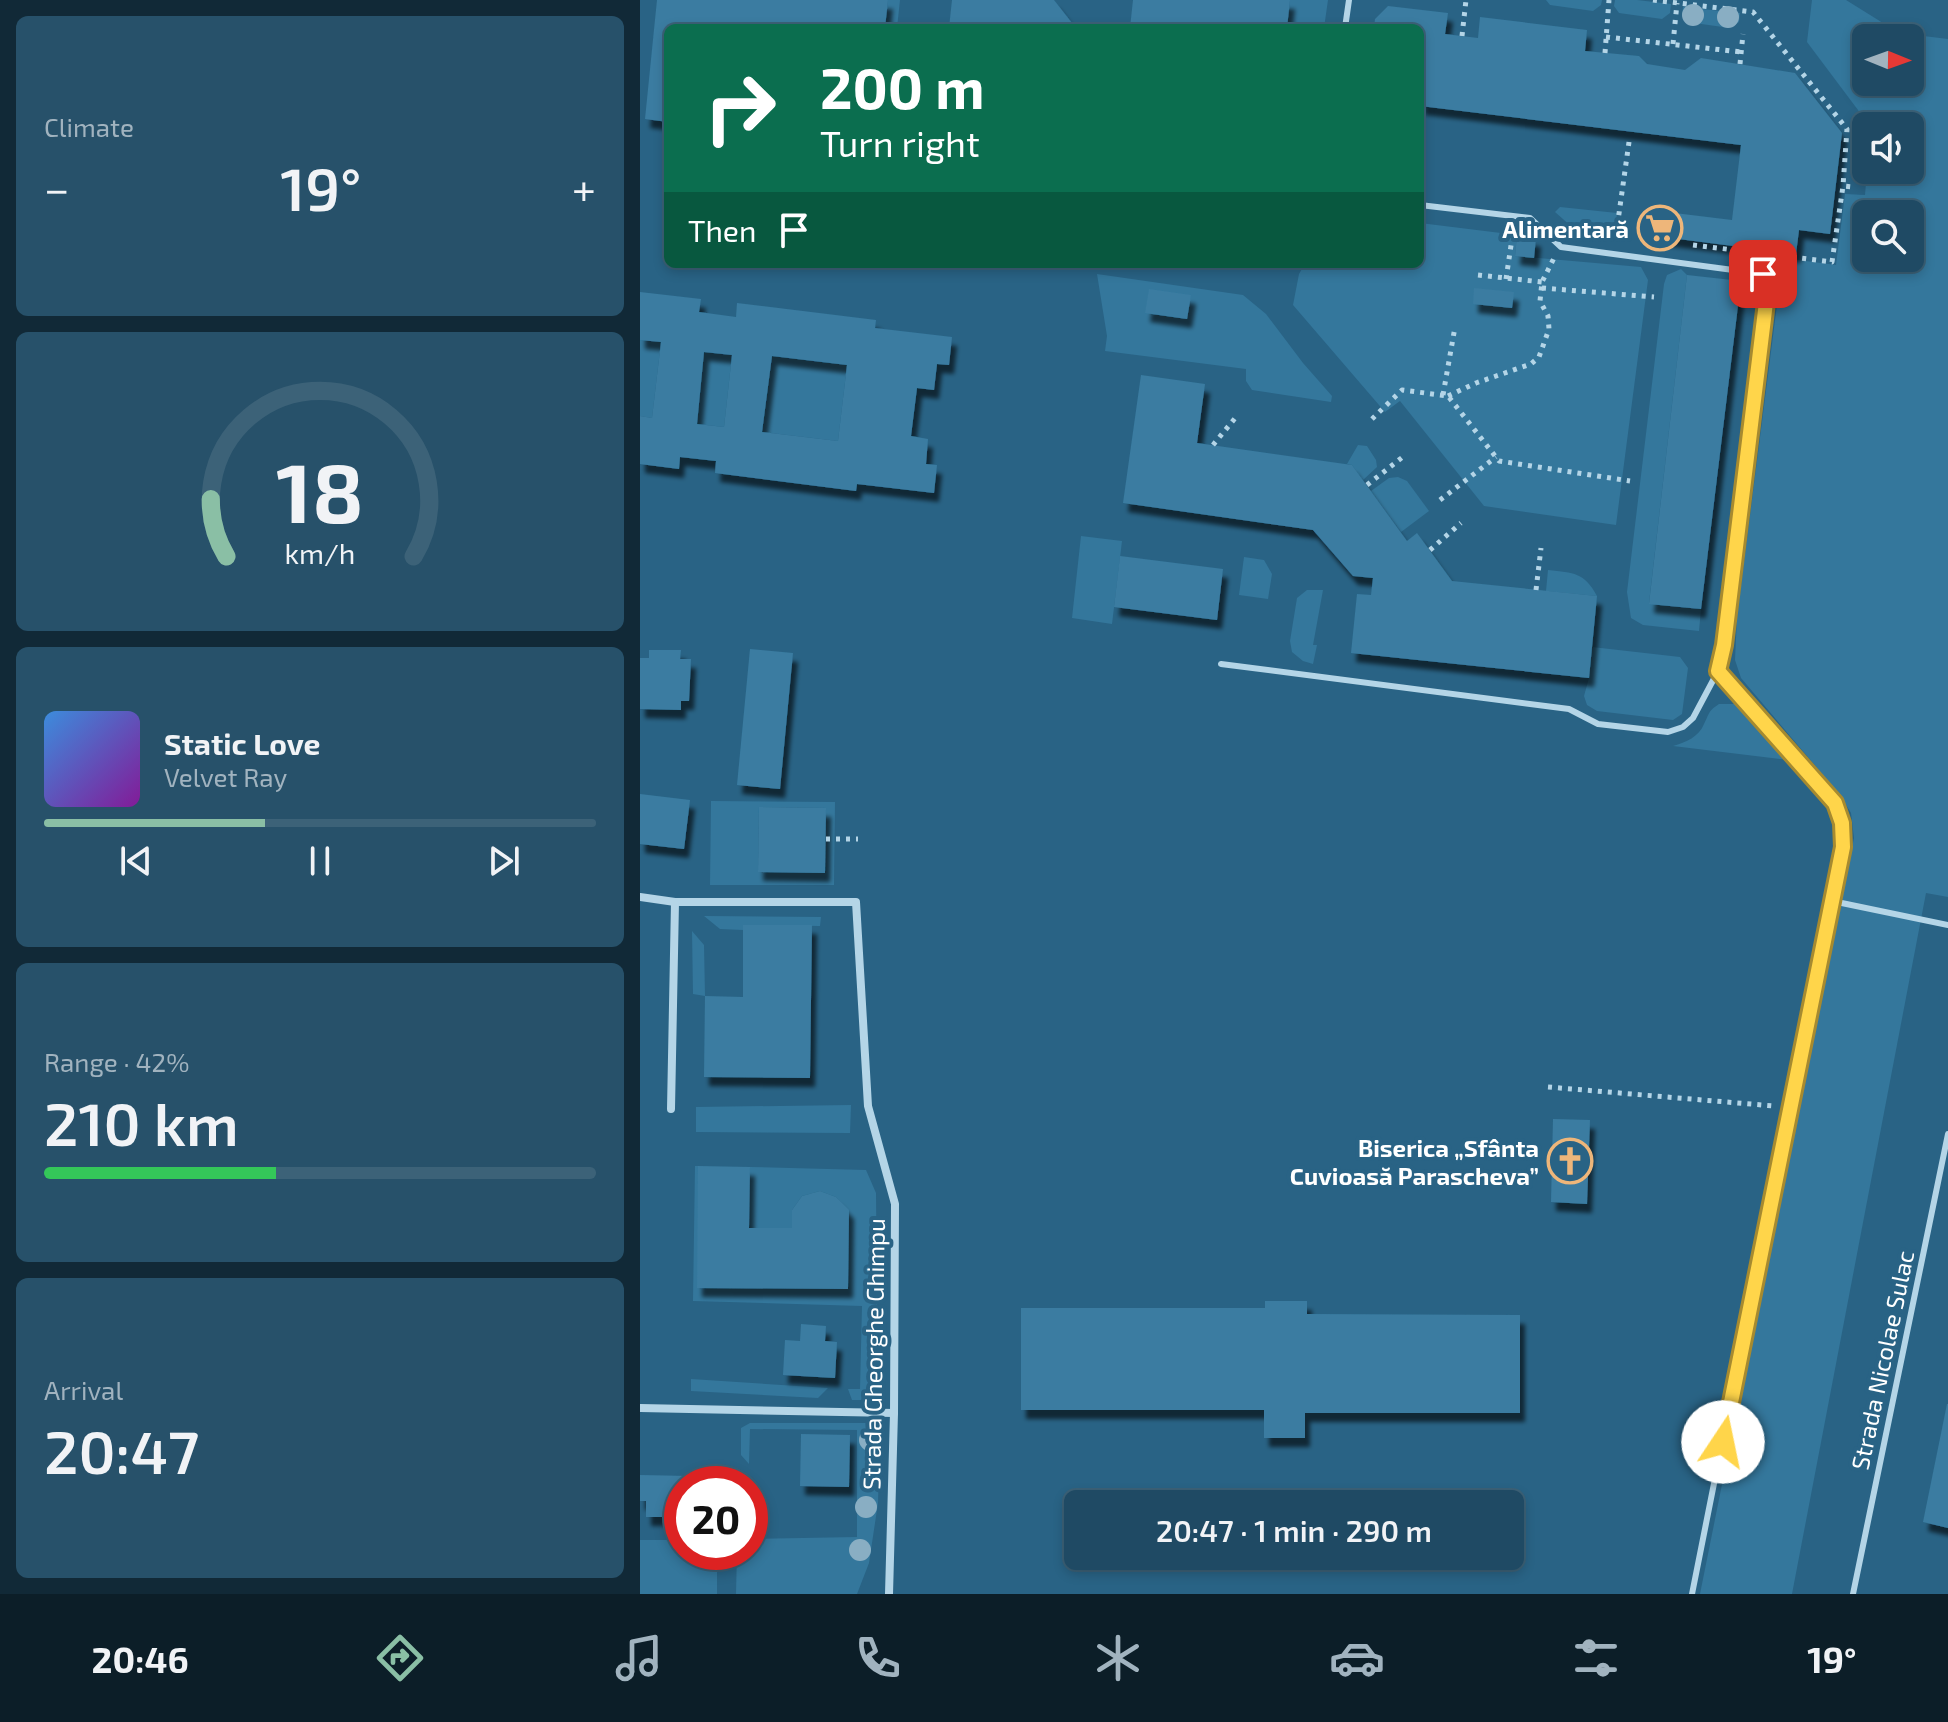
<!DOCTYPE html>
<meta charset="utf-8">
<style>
body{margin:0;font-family:"Exo 2",sans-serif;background:#27516a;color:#f1f3f6;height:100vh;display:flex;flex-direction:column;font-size:30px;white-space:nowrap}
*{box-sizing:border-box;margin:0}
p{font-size:26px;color:#a1b3bf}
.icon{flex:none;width:44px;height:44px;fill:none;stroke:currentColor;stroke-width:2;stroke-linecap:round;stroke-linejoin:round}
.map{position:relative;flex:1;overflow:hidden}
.details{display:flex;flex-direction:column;gap:16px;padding:16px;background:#112937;width:640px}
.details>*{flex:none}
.hud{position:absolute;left:24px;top:24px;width:760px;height:244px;border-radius:12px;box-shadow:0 4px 12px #0003,0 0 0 2px #3c6278;background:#0b6e4f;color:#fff;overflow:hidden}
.needle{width:52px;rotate:91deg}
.buttons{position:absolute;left:1212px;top:24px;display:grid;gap:16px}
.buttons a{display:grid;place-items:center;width:72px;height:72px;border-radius:12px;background:#1f4a64;box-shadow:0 4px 12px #0003,0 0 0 2px #3c6278;font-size:40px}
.speed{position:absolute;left:24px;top:1466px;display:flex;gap:16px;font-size:40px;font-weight:700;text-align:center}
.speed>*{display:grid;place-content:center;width:104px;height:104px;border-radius:50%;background:#1f4a64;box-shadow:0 4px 12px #0003,0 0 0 2px #3c6278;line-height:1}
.speed .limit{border:12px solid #d22;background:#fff;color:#111}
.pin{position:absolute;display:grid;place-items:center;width:68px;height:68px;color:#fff;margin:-34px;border-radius:16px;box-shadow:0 4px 12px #0006}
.me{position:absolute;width:88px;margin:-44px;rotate:11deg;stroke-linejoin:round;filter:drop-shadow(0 0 6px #0008)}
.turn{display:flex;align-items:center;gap:28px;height:168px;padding:0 24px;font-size:36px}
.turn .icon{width:104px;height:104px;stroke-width:2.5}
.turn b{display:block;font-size:56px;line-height:68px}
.then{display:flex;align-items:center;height:76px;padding:0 24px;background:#0003;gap:16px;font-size:30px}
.big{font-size:60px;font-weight:600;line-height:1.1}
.details .card{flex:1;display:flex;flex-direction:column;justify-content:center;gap:12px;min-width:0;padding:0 28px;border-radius:12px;background:#27516a}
.details .dial{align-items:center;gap:0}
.dial svg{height:208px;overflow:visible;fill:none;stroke:#3c6278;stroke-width:7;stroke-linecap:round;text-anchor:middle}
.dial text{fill:#f1f3f6;stroke:none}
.song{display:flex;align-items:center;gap:24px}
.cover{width:96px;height:96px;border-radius:12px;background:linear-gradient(135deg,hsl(210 70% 55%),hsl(290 70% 35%))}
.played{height:8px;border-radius:4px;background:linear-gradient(90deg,#8abfa5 40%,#3c6278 40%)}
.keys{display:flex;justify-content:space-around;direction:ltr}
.heat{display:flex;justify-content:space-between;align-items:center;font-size:44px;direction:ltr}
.charge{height:12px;border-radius:6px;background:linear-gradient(90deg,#34c759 42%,#3c6278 0)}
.trip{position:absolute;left:424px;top:1490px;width:460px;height:80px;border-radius:12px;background:#1f4a64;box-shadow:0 4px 12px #0003,0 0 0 2px #3c6278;font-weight:600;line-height:80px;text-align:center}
.menu{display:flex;height:128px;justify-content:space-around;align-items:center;background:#0c1e28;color:#a1b3bf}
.menu .icon{width:56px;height:56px}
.menu .current{color:#8abfa5}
.menu b{font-size:36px;color:#f1f3f6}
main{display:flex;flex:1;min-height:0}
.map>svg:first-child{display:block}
</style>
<main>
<section class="details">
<div class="card"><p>Climate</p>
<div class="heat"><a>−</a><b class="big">19°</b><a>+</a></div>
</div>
<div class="card dial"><svg viewBox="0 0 100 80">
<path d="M14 69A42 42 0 1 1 86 69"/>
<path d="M14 69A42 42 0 0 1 8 47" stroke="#8abfa5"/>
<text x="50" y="56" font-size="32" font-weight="700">18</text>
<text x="50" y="72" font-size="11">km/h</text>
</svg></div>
<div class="card">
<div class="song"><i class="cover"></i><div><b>Static Love</b><p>Velvet Ray</p></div></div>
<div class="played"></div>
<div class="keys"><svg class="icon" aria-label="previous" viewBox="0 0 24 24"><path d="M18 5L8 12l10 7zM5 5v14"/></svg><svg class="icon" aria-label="pause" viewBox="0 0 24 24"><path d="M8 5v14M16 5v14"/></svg><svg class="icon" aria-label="next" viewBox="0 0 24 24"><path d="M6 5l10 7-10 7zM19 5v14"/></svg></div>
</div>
<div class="card"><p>Range · 42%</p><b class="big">210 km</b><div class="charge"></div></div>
<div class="card"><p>Arrival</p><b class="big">20:47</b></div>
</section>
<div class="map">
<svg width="1308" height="1594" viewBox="0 0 1308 1594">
<defs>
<filter id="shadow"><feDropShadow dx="5" dy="9" stdDeviation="2" flood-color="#0009"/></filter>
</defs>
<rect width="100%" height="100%" fill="#296385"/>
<g fill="#34779c" fill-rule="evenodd">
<polygon points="248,0 260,0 257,28 245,28"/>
<polygon points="650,0 688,0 684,28 647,28"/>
<polygon points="906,0 962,0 961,5 953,11 910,5"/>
<polygon points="975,0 997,0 1031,4 1030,13 1022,19 979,13 974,6"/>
<path d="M1172,0h34l53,33 49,6v858l-22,-4 -134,701h-92l106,-528 48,-228 -3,-25 -11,-18 -99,-117 -6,-18 2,-43 46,-359 53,7 9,-71 20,1 2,-25h43v-44h-40l-63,-84zM1226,38h44v44h-44zM1226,214h44v44h-44z"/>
<polygon points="1043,7 1100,13 1099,22 1090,28 1047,22 1042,16"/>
<polygon points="920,207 977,213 975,231 932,227 915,212"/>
<polygon points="780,223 877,235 875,256 1001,267 1008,280 976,525 844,506 760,401 745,412 653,305 659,274 665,264 780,264"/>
<polygon points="1041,269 1047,275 1009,603 1061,609 1059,631 1003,625 991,618 987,592 1024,284 1027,275"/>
<polygon points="457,274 603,295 626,314 663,363 692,396 691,402 612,390 606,381 606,369 465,351 467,336"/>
<polygon points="0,340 21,342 12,418 0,416"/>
<polygon points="64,352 92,355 84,427 57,424"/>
<polygon points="132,356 207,365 198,441 122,432"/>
<polygon points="718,445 727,446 736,460 737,467 723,480 712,465 707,464"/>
<polygon points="758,477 767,481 789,511 761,532 731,491 749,478"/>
<polygon points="441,536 482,541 472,624 432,618"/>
<polygon points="604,557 624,560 632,574 628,599 599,595"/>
<path d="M908,570c26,3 36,2 49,26l-51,-5z"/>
<polygon points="667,590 683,590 673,645 677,645 673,664 663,661 652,652 650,641 657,598"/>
<polygon points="952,647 1040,657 1048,668 1042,714 1033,720 957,711 947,705 944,696 949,678"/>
<path d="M1079,704h16l53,56 -115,-14c13,-4 26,-9 31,-22 6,-11 3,-12 15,-20z"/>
<path d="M71,801l124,1 -1,83h-124zM119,807l67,1 -1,64h-67z"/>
<polygon points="64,916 181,917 180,926 104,925 103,930 80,929"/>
<polygon points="52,931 64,945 65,996 53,994"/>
<polygon points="211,1105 210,1133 56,1132 56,1107"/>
<polygon points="55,1166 58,1166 58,1288 208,1289 208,1210 196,1197 180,1191 162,1196 152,1210 152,1228 109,1228 110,1167 226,1170 236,1193 238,1400 212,1400 208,1389 220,1389 222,1306 53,1301"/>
<polygon points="51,1379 188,1388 178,1398 51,1391"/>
<polygon points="110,1423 231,1423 240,1430 238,1503 229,1563 217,1594 96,1594 97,1552 110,1552 110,1539 217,1537 217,1430 110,1429 109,1464 101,1455 101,1428"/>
<polygon points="0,1540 42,1540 42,1552 77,1552 77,1594 0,1594"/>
</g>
<g fill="#3a7ca1" fill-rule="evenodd" filter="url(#shadow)">
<polygon points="17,0 248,0 245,28 108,28 88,26 88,28 28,28 28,122 5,119"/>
<polygon points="312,0 414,0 436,28 309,28"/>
<polygon points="493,0 650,0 647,28 490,28"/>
<polygon points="748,6 808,13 805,34 838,38 840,17 947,30 945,51 999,56 1007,64 1045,70 1061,58 1155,73 1202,133 1190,234 1159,230 1156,254 1007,235 1010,210 1092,220 1101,145 780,106 780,28 734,28 735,19"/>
<polygon points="877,235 896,238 894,258 875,256"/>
<polygon points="1047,275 1101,281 1061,609 1009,604"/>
<polygon points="834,288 874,292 872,308 833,304"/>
<polygon points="509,289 551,295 547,319 505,313"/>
<path d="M0,292l61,7 -2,13 37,5 1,-14 139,17 -1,8 77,9 -3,28 -12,-1 -3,26 -17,-2 -6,48 17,3 -2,25 11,1 -3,28 -77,-9 -1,7 -141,-18 1,-12 -36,-4 -1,12 -39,-5v-48l12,2 9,-76 -21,-2zM64,352l28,3 -8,72 -27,-3zM132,356l75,9 -9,76 -76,-9z"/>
<polygon points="501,375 565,384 557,443 712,465 767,541 777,533 812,581 957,596 949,678 711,653 717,594 731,595 733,578 713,576 673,530 483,503"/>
<polygon points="480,556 583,569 577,620 474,607"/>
<polygon points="110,649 153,653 140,789 97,785"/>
<polygon points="9,650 41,650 40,659 51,659 49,701 41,701 41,710 0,709 0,658 9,658"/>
<polygon points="0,794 50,800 44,849 0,844"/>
<polygon points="119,807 186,808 185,873 118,872"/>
<polygon points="103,925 172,925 170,1078 64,1077 65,996 103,997"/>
<polygon points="913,1119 950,1120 947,1204 911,1202"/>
<polygon points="58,1166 110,1167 109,1228 152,1228 152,1210 162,1196 180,1191 196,1197 209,1210 208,1289 57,1288"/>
<polygon points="625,1301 667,1301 667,1314 880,1315 880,1413 665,1413 665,1438 624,1438 624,1410 381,1410 381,1308 625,1308"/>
<polygon points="161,1324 186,1326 185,1341 197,1342 195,1378 143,1375 145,1340 160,1341"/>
<polygon points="1307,1404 1308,1404 1308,1528 1283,1522"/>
<polygon points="161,1434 210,1435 209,1487 160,1486"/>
<polygon points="0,1475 49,1476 49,1484 42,1484 42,1520 39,1517 6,1517 6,1501 0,1501"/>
</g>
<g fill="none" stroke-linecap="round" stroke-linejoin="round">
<g stroke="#b4d5e7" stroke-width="5" stroke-dasharray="4 6" stroke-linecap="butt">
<polyline points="1013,0 1113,12 1207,129 1203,186"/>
<polyline points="822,36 826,0"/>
<polyline points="966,37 1101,52"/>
<polyline points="1033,44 1037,3"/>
<polyline points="965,53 969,0"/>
<polyline points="1100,64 1103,34"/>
<polyline points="976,235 989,142"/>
<polyline points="1053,245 1192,262 1203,186 1214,187"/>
<polyline points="838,275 902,282"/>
<polyline points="866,279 873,232"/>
<polyline points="902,288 1014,297"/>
<polyline points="803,395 815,327"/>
<polyline points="808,396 836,383 891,364 899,357 909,329 908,316 900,301 902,282 914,258"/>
<polyline points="732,419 762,390 808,396 859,461 990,481"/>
<polyline points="573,445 596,417"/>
<polyline points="727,485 764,456"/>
<polyline points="800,500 856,457"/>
<polyline points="790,550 821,523"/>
<polyline points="896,590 901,548"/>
<polyline points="186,839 218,839"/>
<polyline points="908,1087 1134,1106"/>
</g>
<g stroke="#b4d5e7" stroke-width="6">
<polyline points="705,28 709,0"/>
<polyline points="581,664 929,709 958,724 1028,732 1043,727 1053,718 1078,671 1084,645 1128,286 1123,274 921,247 890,218 780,205"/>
<polyline points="1192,901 1308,925"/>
<polyline points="1052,1594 1149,1107 1203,847 1202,823 1195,803 1078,671"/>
<polyline points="1213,1594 1308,1134"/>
</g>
<g stroke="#b4d5e7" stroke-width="8">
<polyline points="0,897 35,902 216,902 228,1106 255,1204 254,1413 249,1594"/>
<polyline points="31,1109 35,902"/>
<polyline points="0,1408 254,1413"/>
</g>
</g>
<g fill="#89aec3">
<circle cx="1053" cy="15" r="11"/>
<circle cx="1088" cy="17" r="11"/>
<circle cx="230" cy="1440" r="11"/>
<circle cx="226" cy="1507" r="11"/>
<circle cx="220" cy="1550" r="11"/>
</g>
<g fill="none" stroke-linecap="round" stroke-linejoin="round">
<g stroke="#a68a30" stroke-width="20">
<polyline id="route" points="1083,1442 1203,847 1202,823 1195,803 1078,671 1084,645 1128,286 1123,274"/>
</g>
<use href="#route" stroke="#ffd54a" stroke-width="14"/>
</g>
<defs>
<g id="supermarket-ring" transform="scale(2.3)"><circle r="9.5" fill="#296385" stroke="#eeb67a" stroke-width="1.5"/><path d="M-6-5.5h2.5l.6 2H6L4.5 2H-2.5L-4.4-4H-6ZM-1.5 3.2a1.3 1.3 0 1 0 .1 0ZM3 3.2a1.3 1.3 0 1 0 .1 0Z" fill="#eeb67a"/></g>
<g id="church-ring" transform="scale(2.3)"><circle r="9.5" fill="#296385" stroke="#eeb67a" stroke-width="1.5"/><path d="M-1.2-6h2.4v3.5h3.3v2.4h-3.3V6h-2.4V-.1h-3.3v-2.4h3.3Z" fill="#eeb67a"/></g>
</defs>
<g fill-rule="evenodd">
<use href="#supermarket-ring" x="1020" y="228"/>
<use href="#church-ring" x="930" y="1161"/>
</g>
<g text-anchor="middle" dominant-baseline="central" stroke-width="8" stroke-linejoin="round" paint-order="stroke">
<g font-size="24" font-weight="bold" fill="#fff" stroke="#296385" text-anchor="end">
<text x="989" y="228">Alimentară</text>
<text x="899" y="1147">Biserica „Sfânta<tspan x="899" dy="28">Cuvioasă Parascheva”</tspan></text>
</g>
<g font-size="24" fill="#fff" stroke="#296385">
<text transform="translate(233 1354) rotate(-89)">Strada Gheorghe Ghimpu</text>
<text transform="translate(1242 1360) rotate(-78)">Strada Nicolae Sulac</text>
</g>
</g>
</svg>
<div class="buttons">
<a><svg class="needle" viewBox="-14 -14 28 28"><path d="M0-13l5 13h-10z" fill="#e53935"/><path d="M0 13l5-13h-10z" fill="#a1b3bf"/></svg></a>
<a><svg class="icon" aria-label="sound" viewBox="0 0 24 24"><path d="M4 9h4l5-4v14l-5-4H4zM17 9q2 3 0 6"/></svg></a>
<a><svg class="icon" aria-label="search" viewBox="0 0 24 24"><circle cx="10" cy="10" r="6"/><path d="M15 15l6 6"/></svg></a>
</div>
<div class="speed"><div class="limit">20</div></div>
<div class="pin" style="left:1123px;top:274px;background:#d93025"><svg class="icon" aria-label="arrive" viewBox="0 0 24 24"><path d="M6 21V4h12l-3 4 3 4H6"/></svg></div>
<svg class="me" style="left:1083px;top:1442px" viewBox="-20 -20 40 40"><circle r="19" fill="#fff"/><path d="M0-13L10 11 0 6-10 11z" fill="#ffd54a"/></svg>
<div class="trip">20:47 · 1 min · 290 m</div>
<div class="hud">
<div class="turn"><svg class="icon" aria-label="right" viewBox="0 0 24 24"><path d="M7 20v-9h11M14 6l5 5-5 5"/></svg><div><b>200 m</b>Turn right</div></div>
<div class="then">Then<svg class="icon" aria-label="arrive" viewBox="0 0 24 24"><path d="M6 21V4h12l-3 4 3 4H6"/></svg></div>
</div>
</div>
</main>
<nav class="menu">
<b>20:46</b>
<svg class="icon current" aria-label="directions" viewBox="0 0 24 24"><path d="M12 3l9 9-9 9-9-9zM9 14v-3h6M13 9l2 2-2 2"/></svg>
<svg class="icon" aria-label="music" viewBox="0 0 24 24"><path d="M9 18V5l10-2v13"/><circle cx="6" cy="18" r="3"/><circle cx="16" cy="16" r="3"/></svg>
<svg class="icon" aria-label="phone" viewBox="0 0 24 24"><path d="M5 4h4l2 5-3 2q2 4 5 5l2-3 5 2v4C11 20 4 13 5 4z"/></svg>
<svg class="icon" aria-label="climate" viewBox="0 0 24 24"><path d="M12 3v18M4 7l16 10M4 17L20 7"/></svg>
<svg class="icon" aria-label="car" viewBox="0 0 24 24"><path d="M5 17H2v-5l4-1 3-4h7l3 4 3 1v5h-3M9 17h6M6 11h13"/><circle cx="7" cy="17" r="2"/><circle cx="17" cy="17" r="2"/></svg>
<svg class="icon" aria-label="filters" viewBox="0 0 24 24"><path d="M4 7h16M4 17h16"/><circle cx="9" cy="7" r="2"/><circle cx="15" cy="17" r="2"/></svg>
<b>19°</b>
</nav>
